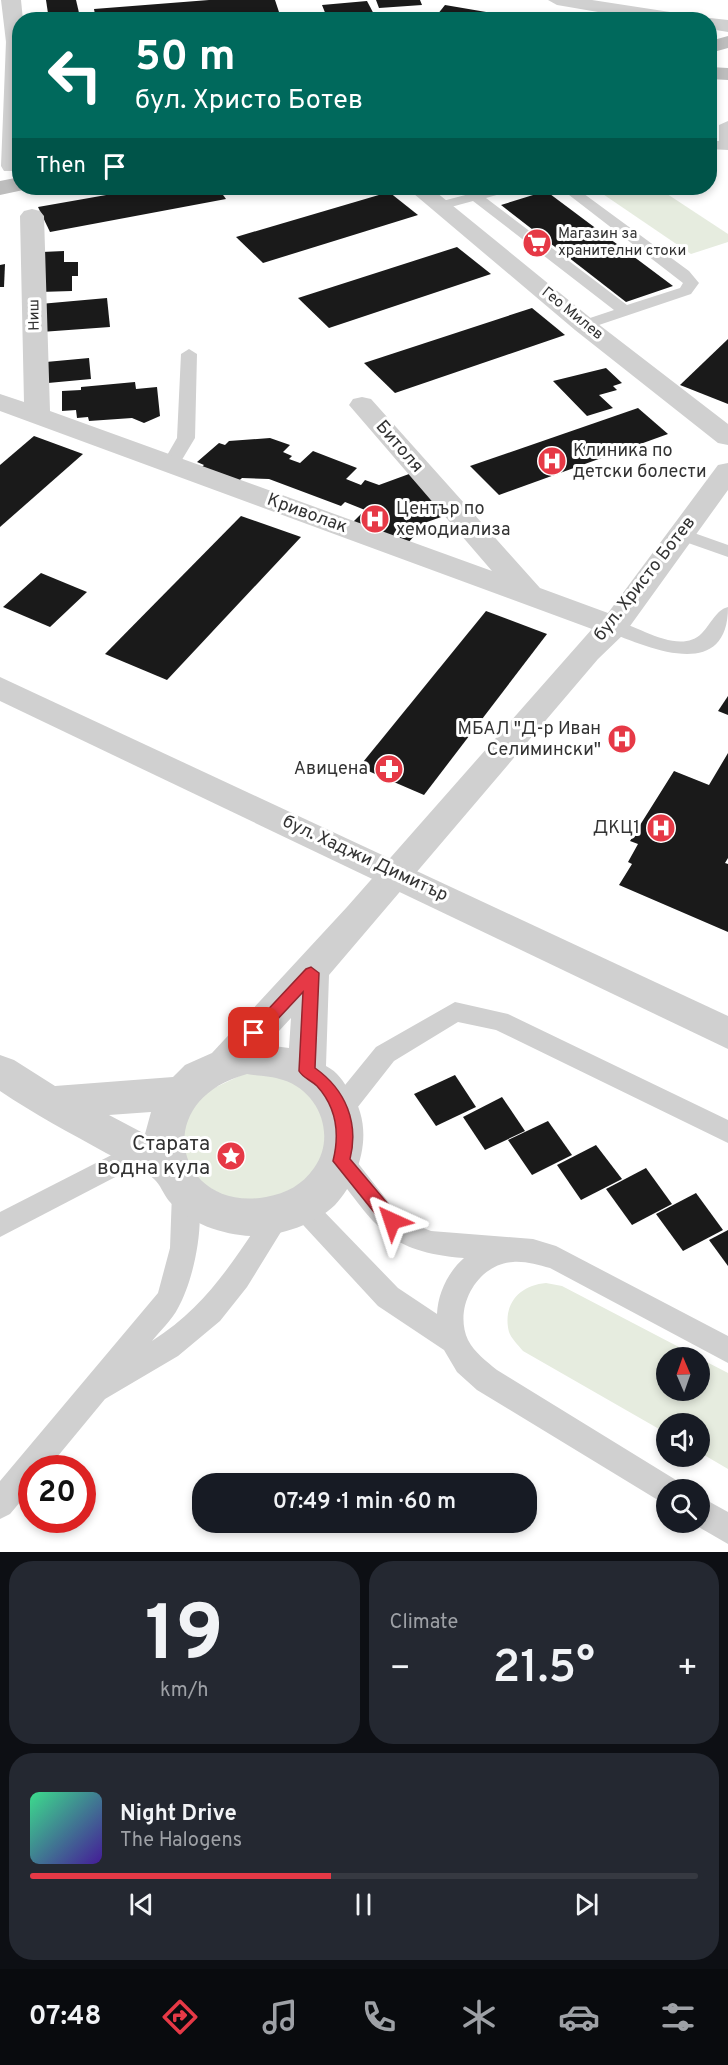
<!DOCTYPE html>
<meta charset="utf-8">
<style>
body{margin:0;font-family:Overpass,sans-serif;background:#242831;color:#f1f3f6;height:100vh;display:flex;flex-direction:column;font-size:22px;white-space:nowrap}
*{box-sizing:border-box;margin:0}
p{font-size:20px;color:#9ea1a6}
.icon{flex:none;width:33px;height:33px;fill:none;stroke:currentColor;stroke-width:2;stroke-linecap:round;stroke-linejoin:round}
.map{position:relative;height:1552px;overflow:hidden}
.side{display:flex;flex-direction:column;gap:9px;padding:9px;background:#0d0f14;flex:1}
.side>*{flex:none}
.banner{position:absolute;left:12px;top:12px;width:705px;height:183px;border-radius:24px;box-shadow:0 3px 9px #0003;background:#00695c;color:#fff;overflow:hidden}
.needle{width:39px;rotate:358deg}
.tools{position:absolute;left:656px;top:1347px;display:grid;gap:12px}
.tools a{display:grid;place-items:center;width:54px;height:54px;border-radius:50%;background:#171b24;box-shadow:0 3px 9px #0003;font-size:30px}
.speed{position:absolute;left:18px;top:1455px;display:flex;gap:12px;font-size:30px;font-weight:700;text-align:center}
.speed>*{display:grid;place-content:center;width:78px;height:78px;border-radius:50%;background:#171b24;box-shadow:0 3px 9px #0003;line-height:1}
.speed .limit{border:9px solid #d22;background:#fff;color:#111}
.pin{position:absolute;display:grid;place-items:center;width:51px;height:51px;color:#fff;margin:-26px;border-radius:12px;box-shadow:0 3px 9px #0006}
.me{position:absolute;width:66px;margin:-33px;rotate:318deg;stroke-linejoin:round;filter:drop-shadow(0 0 4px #0008)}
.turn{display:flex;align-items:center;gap:21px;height:126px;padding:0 24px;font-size:27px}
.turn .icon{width:78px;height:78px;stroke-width:2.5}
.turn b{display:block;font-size:42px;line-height:51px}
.then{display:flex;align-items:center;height:57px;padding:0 24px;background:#0003;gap:12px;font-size:22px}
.big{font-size:45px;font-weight:600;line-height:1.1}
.side .widget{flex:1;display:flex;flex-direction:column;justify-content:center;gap:9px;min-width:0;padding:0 21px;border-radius:24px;background:#242831}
.side .dial{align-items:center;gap:0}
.dial b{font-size:78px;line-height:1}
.song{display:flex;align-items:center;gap:18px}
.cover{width:72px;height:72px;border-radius:9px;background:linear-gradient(135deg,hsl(150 70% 55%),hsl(260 70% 35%))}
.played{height:6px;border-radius:3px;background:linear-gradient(90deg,#e63946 45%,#363941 45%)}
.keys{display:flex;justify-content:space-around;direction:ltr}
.heat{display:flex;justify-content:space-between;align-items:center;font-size:33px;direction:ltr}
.side .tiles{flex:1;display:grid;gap:9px;grid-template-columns:1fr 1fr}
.widget:last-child{grid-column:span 2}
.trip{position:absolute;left:192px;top:1473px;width:345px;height:60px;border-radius:24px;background:#171b24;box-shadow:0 3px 9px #0003;font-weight:600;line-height:60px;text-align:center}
.dock{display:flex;height:96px;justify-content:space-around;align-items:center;background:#090b0e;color:#9ea1a6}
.dock .icon{width:42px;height:42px}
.dock .selected{color:#e63946}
.dock b{font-size:27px;color:#f1f3f6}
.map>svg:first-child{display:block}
</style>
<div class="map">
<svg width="728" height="1552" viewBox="0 0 728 1552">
<rect width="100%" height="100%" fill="#fff"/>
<g fill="#e6ecdf">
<polygon points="594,188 658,188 728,234 728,242 691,254"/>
<polygon points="254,1069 300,1080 329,1113 328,1157 294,1194 235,1203 187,1174 180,1119 191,1099"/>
<path d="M546,1283l16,3 136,71 -32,1v32h33v-32l29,15v96l-29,-17v-28h-33v9l-143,-82c-5,-6 -12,-13 -14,-19 -7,-28 11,-47 37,-49z"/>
</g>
<g fill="#1a1a1a">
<polygon points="46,0 76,0 80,17 49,20"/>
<polygon points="209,0 275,0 279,12 183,20 96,20 94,9"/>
<polygon points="376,0 420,0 422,5 379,8"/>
<polygon points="367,1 377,20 328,20 322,5"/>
<polygon points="445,5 492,13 486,20 433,20"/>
<polygon points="146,188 218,188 226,199 50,232 38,207"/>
<polygon points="245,188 298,188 298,191 246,193"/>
<polygon points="546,191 673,286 626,302 501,205"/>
<polygon points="389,192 418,215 263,263 236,237"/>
<polygon points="457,247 491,274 329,328 298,298"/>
<polygon points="64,251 64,262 78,262 78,276 72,276 72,291 39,292 42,252"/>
<polygon points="5,264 4,287 0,287 0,265"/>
<polygon points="107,298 110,327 41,332 40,304"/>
<polygon points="532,308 565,335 395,393 364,363"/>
<polygon points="728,339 728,404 680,385"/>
<polygon points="89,358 91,379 48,383 46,362"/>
<polygon points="606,368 622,383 613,386 617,390 599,395 613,408 587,416 553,381"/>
<polygon points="135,382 136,389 157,387 160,416 144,423 132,418 89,421 88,417 77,418 76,410 62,411 62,391 81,390 81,387"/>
<polygon points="638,408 668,434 499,495 470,466"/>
<polygon points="34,436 83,454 0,527 0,465"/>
<polygon points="270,438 290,445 283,452 292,456 289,459 300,463 313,451 357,468 346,479 361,485 365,480 379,485 409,474 447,515 427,522 406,545 351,524 365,510 345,502 341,506 269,479 242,478 233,486 196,472 204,465 197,462 219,443 225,445 229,441"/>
<polygon points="241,516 301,537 167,680 105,654"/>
<polygon points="41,573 87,592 50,627 3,607"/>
<polygon points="486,611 547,634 424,795 359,767"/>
<polygon points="728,696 728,715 718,711"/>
<polygon points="728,753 728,858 725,863 728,864 728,932 619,885 632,864 628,862 638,844 630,841 674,771 709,785"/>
<polygon points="455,1075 476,1107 436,1126 414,1094"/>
<polygon points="502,1097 525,1131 485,1150 463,1117"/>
<polygon points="548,1121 572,1155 532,1175 508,1140"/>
<polygon points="596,1145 622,1179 581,1200 557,1165"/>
<polygon points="646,1168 672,1204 632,1225 606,1189"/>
<polygon points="696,1193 723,1230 683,1251 656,1214"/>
<polygon points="728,1230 728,1266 709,1240"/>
</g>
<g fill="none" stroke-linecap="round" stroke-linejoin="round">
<g fill="#d0d0d0" fill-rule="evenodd">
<polygon points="728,121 728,150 710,149 710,141 719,141 719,125"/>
<polygon points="492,188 513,188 511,191 486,198 627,305 680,288 683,283 560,188 576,188 689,271 699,283 691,294 590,328 578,328 576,325 578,322 614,310 473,201 440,210 433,206 435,203"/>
<polygon points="189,349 197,354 195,438 177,468 171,469 162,464 177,438 181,354"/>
<polygon points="680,528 728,545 728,557 674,538 671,534 674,530"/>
<path d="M728,607c0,76 -80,41 -121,24l-3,-5 3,-5 7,-1c25,6 66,36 88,13 9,-9 14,-23 26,-26z"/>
<polygon points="455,1002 508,1014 728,1120 728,1143 496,1030 458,1022 394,1061 350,1117 341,1120 332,1117 329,1109 332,1101 376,1047"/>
<polygon points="139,1141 148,1144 152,1152 148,1160 0,1237 0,1212"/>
<path d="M341,1150l9,3 40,51 21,19 20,8 102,8 23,7 172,90v27l-178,-95c-12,-3 -25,-7 -37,-6 -36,2 -60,46 -45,78 7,13 18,21 29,30l179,110 4,10h-14v15l-189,-115 -20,-18 -13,-22 -66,-44 -86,-93 -4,-8 4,-8 9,-4 9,4 88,91 39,26c1,-21 11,-42 27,-56 -77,-6 -88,-32 -132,-89l-4,-8 4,-8z"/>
<path d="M185,1181l9,4c14,30 0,95 -16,123 -6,12 -18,23 -26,33 56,-36 82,-81 118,-135l9,-4 9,4 4,8 -45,73 -27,34 -42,35 -73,43 -57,69h-16v20l-22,26 -10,5v-38l158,-188 12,-45 2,-55 4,-8z"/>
<polygon points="699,1496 728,1512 728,1544 690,1522 699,1522"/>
</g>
<g fill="#d0d0d0" fill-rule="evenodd">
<polygon points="548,0 592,0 683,14 692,20 645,20 557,5"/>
<polygon points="710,18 728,20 728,32 710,29 710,20 706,20"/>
</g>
<g fill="#d0d0d0" fill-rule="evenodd">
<polygon points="1,0 21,0 23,20 20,20 20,171 4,171 1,166 6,42"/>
<polygon points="299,12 306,14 308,20 269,20 278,14"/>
<polygon points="407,188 431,188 593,320 728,424 728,445 718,443 575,330"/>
<path d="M32,209l8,2 4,5 6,195 442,160 -143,-166 4,-6 9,-2 9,2 169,189 68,25 110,-148 10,-2v27l-103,143 -27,26 -269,316 -3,91c12,6 17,15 24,26 25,34 12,84 -15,113 -19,19 -57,32 -84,31 -28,-1 -63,-13 -82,-35 -5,-6 -9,-17 -15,-22 -12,-11 -33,-18 -48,-26 -36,-20 -72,-39 -106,-62v-36l14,5 41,26 118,-9 12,-12 27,-12 135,-146 245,-278 -592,-218v-17l24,8 -4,-186 4,-5zM291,1018l-2,30 -23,-3zM247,1074c12,2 25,2 36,6 36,11 54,56 31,88 -12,17 -27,25 -48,29 -89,16 -119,-96 -19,-123zM151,1112l-6,22 -36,-19z"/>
</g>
<polygon fill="#d0d0d0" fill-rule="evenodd" points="0,677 728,1016 728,1049 0,701"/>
<g fill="#bdbdbd" fill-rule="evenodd">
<polygon points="728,36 728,48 710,53 710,41"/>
<polygon points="710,67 728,68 728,80 710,79"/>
<polygon points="20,177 20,188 28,189 0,195 0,181"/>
</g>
</g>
<path fill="#e63946" stroke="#96252e" stroke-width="1.5" d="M311,967l8,6 -4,95c31,22 44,55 35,91l48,57 2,5 -2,6 -6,2 -6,-2 -53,-66c7,-28 4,-53 -16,-75 -6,-6 -14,-8 -18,-15l4,-79 -43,46h-11l-3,-5 60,-64z"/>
<defs>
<g id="supermarket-disc" transform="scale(1.5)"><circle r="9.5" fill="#e63946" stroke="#fff"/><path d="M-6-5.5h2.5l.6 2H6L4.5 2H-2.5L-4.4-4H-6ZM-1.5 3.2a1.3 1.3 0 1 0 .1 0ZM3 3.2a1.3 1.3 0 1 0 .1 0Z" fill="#fff"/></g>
<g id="hospital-disc" transform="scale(1.5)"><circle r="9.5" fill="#e63946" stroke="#fff"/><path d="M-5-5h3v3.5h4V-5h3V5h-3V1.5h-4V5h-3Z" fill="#fff"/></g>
<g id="pharmacy-disc" transform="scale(1.5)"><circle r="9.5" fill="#e63946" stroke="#fff"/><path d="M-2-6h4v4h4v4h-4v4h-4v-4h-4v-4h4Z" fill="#fff"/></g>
<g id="sight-disc" transform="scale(1.5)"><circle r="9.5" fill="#e63946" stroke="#fff"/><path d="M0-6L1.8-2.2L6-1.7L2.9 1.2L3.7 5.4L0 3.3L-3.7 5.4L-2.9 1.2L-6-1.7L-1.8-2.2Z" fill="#fff"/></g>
</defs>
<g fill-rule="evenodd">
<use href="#supermarket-disc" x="537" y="243"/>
<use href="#hospital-disc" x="552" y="461"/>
<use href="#hospital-disc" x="375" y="519"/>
<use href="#hospital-disc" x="622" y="739"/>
<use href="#pharmacy-disc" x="389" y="769"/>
<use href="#hospital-disc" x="661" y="828"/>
<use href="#sight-disc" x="231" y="1156"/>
</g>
<g text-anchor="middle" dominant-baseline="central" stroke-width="6" stroke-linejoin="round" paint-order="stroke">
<g font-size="15" fill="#333" stroke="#fff" text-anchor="start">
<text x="558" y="234">Магазин за<tspan x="558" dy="17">хранителни стоки</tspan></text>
</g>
<g font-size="15" fill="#333" stroke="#fff">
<text transform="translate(572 314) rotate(39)">Гео Милев</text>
<text transform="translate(35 315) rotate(-91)">Ниш</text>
</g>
<g font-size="18" fill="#333" stroke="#fff">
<text transform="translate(399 447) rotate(49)">Битоля</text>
<text transform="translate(307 514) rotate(20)">Криволак</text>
<text transform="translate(645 579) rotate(-52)">бул. Христо Ботев</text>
<text transform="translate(365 859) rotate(25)">бул. Хаджи Димитър</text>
</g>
<g font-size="18" fill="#333" stroke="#fff" text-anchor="end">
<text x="573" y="451" text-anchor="start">Клиника по<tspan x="573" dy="21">детски болести</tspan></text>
<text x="396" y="509" text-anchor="start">Център по<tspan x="396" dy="21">хемодиализа</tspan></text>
<text x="601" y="729">МБАЛ "Д-р Иван<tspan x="601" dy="21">Селимински"</tspan></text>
<text x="368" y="769">Авицена</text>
<text x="640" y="828">ДКЦ1</text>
</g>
<g font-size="21" fill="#333" stroke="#fff" text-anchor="end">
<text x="210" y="1144">Старата<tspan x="210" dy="24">водна кула</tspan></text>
</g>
</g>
</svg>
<div class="tools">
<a><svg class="needle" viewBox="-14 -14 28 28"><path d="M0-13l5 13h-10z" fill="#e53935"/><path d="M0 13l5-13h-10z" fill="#9ea1a6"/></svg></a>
<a><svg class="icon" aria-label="sound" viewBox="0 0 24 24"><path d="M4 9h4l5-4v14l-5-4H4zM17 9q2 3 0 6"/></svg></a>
<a><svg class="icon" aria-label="search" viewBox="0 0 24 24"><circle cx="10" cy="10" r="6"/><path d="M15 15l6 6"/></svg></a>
</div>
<div class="speed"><div class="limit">20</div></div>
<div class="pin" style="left:254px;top:1033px;background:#d93025"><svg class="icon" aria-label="arrive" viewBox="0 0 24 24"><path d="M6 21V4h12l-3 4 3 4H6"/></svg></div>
<svg class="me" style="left:392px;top:1221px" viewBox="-20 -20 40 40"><path d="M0-17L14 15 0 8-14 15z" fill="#e63946" stroke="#fff" stroke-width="4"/></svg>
<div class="trip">07:49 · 1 min · 60 m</div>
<div class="banner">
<div class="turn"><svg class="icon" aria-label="left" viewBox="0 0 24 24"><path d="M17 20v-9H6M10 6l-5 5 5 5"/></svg><div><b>50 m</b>бул. Христо Ботев</div></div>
<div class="then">Then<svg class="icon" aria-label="arrive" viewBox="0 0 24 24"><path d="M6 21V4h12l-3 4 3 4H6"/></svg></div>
</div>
</div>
<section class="side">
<div class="tiles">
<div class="widget dial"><b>19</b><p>km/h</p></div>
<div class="widget"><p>Climate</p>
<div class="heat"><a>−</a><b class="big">21.5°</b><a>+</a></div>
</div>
<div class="widget">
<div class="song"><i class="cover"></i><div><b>Night Drive</b><p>The Halogens</p></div></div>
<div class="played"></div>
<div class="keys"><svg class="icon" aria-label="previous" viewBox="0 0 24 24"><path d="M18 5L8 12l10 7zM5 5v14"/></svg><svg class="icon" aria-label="pause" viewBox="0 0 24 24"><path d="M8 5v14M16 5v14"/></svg><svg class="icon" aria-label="next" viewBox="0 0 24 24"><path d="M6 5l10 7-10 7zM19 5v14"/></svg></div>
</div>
</div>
</section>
<nav class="dock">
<b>07:48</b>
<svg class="icon selected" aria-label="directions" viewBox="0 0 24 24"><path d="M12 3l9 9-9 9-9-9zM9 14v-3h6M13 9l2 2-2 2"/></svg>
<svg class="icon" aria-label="music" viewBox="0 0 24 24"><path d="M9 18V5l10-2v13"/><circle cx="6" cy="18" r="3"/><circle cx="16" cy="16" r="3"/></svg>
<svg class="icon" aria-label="phone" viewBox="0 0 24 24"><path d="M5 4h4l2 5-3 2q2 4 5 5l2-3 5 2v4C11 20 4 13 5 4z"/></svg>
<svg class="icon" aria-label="climate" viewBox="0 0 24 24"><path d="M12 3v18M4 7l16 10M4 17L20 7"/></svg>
<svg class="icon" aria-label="car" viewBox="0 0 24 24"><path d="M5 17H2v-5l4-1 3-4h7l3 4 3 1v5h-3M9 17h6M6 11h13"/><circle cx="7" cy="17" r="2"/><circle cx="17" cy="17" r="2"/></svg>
<svg class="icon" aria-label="filters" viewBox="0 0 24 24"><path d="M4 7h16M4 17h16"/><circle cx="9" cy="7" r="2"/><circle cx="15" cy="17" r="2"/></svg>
</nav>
